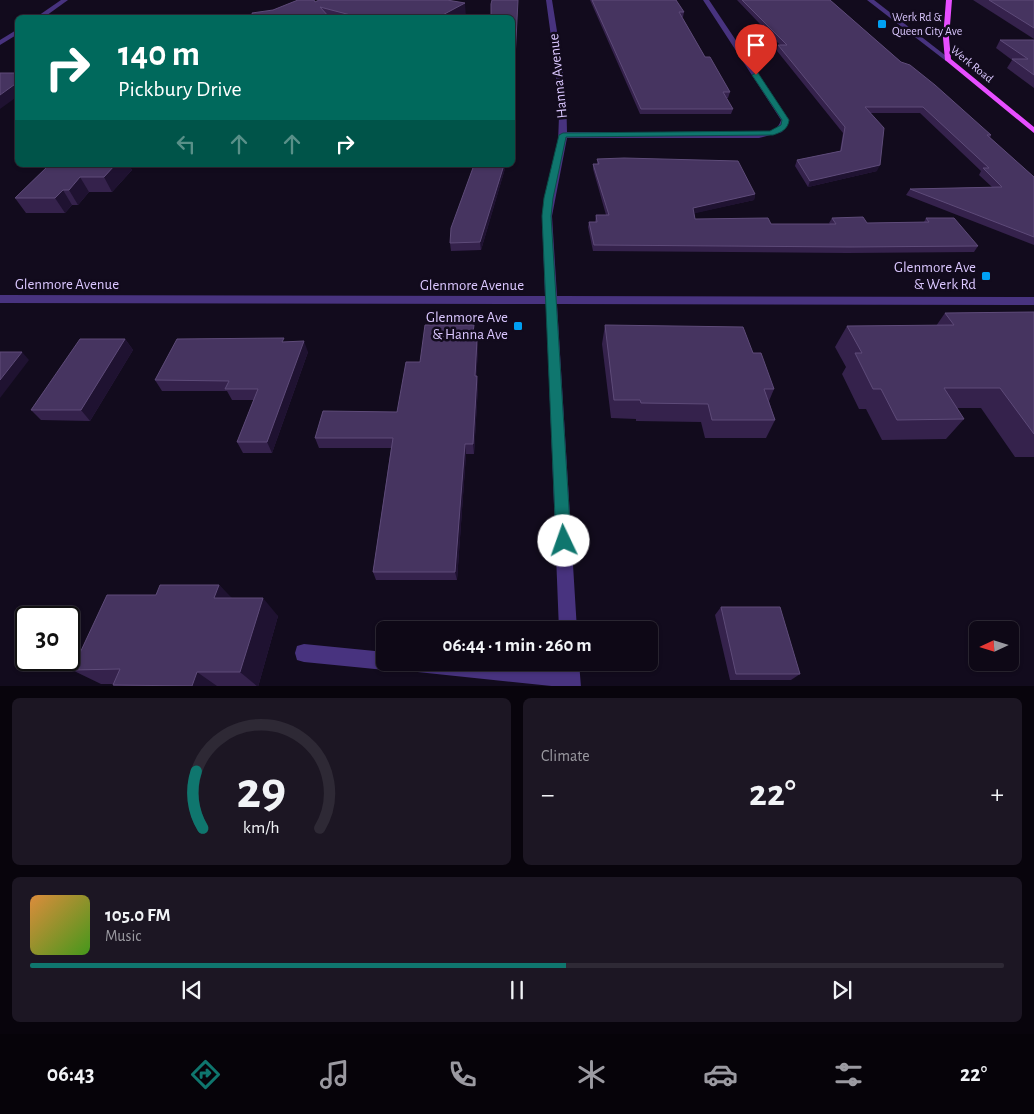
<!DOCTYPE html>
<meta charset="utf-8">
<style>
body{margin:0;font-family:"Alegreya Sans",sans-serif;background:#1c1623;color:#f1f3f6;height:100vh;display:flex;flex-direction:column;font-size:19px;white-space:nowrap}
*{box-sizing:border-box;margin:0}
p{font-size:16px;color:#9b9aa1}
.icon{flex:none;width:28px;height:28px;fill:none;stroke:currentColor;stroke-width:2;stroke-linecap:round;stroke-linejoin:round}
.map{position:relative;height:686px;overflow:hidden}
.sheet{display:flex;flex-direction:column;gap:12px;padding:12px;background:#08040c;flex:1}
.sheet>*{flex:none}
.top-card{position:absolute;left:15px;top:15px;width:500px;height:152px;border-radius:8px;box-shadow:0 1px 4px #0004,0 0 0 1px #2e2935;background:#00695c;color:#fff;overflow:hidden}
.needle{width:32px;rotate:266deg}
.fabs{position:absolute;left:969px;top:621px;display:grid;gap:10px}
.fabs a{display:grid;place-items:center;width:50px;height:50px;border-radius:8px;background:#0e0816;box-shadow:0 1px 4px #0004,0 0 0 1px #2e2935;font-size:25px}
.speed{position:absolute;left:15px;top:606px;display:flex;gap:10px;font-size:25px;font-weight:700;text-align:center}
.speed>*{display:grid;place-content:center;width:65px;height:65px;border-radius:50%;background:#0e0816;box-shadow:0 1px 4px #0004,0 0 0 1px #2e2935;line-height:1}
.speed .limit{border:2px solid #111;border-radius:8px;background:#fff;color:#111}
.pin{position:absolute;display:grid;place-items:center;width:42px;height:42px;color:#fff;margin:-51px -21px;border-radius:50% 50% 50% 0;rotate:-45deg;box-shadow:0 0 5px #0007}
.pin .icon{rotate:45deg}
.me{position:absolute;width:55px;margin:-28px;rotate:357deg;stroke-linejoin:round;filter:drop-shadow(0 0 4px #0008)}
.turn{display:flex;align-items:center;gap:18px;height:105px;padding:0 20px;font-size:22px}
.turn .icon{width:65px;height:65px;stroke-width:2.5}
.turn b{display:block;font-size:35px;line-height:42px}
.lanes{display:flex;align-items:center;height:48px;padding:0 20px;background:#0003;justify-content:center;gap:25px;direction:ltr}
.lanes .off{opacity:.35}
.big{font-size:38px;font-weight:700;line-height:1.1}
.sheet .card{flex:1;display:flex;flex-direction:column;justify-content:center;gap:8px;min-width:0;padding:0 18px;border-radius:8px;background:#1c1623}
.sheet .dial{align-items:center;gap:0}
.dial svg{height:130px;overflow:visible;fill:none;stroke:#2e2935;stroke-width:7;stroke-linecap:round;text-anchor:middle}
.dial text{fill:#f1f3f6;stroke:none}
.song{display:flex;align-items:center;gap:15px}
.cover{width:60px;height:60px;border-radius:8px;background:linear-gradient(135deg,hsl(30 70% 55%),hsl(100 70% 35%))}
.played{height:5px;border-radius:2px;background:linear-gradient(90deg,#0f766e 55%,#2e2935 55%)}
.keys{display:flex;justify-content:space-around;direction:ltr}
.heat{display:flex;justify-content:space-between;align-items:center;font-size:28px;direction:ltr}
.sheet .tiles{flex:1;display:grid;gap:12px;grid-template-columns:1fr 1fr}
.card:last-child{grid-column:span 2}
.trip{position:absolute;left:376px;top:621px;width:282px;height:50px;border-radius:8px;background:#0e0816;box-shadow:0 1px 4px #0004,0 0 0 1px #2e2935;font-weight:700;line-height:50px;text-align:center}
.dock{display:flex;height:80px;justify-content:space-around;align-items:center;background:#060309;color:#9b9aa1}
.dock .icon{width:35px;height:35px}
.dock .selected{color:#0f766e}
.dock b{font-size:22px;color:#f1f3f6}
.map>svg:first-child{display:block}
</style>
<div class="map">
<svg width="1034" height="687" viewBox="0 0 1034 687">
<rect width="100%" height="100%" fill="#120b1d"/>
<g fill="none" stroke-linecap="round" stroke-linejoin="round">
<g fill="#48337f" fill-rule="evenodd">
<polygon points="61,0 68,0 43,18 35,18"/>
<path d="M546,0h6c7,44 15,88 15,132h192c10,0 19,-1 22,-12l-78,-120h6l80,120 -7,12 -23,6h-192l-15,78 5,80 477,1v8l-477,-1 20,326h-18l-13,-326 -546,-1v-8l545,1 -3,-80 16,-73 1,-27 -4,-50z"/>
<polygon points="867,0 874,0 950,59 950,61 946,61"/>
<polygon points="18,29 18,34 0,45 0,40"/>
<polygon points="304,644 385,652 385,662 394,662 392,668 385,670 304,662 297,660 295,653 297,646"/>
<polygon points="399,662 516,662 561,667 561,662 579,662 581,687 561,687 408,671 401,669"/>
</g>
<polygon fill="#e74eff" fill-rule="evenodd" points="946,0 952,0 949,38 951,59 1034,127 1034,133 945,60 943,38"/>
</g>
<g fill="#35224c">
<polygon points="590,0 676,0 684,12 683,17 682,17 705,57 730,92 728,98 726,98 733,109 731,114 640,114"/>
<polygon points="737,0 830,0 901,62 991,135 990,138 1034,177 1034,245 906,195 910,189 992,187 979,175 981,171 920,113 871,113 877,171 808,187 795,166 797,160 840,151 843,133 777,51 778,45 780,45"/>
<polygon points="973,0 1034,0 1034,39"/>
<polygon points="315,2 466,18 253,18 273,10"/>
<polygon points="512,18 515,66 515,113 512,113"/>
<polygon points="1000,40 1034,40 1034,88 1007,68 1012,60 996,48"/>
<polygon points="597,159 755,194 754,200 694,213 695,219 771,224 830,224 829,223 832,218 867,223 924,222 926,218 978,246 974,252 847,253 593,251 588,227 589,222 595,222 596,215 606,215 593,169 593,164 597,164"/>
<polygon points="49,165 129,165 132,170 112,192 89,192 78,205 72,205 65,213 26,213 15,198"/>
<polygon points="474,165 506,165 481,250 451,251 450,243"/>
<polygon points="1034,312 1034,457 1015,457 981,408 957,408 964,419 946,439 882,440 866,409 859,409 842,374 846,367 835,347 847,326 936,326 945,313"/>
<polygon points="605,325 753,353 774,389 769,401 775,420 766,438 705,438 701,422 636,421 636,419 611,418 602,344"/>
<polygon points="474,336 474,340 477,340 478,351 476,376 477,376 478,386 474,454 466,454 457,580 376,580 373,572 391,448 319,448 315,438 397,412 420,362"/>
<polygon points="125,339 133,350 90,421 41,420 31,410"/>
<polygon points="286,342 308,352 272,453 243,453 237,442 254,400 232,400 227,391 162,391 155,380"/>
<polygon points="219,585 231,598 278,616 258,687 115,687 113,685 113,684 101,684 72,670 156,595"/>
<polygon points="721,607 800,674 791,680 730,680 715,615"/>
</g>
<g fill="#1f1231">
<polygon points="465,3 466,18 437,18"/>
<polygon points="18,82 18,96 0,109 0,95"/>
<polygon points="115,165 129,165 132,170 112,192 104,177"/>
<polygon points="504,165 506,165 481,250 480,242"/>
<polygon points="880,165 877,171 808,187 810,181"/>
<polygon points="80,177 89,192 78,205 69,190"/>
<polygon points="63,190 72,205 65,213 55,198"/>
<polygon points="755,194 754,200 692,214 693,208"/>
<polygon points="474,325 474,336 473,351 472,340"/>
<polygon points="125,339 133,350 90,421 81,410"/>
<polygon points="477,340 478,351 476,386 475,376"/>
<polygon points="304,341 308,352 272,453 267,442"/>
<polygon points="22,352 29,360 0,398 0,380"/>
<polygon points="477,376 478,386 474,454 473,444"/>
<polygon points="465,444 466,454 457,580 455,572"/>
<polygon points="219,585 237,603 214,598"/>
<polygon points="263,598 278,616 258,687 240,672"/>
<polygon points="197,672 217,686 217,687 193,687 192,686"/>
</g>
<g fill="#463460" stroke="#5e4b79">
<polygon points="298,0 314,0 315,2 319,0 447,0 465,3 437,18 362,18 320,7 330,18 253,18 252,13 273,10"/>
<polygon points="492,0 518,0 515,59 515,106 512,106 512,18 489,18 489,16 491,17 491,4"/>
<polygon points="592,0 676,0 684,12 679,12 705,57 710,57 730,92 723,92 733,109 641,109"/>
<polygon points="742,0 830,0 901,62 910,65 935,85 991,135 987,135 1034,177 1034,237 910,189 1002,187 983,168 989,168 923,107 865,107 884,128 880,165 810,181 797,160 841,151 845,127 778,45 787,45"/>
<polygon points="989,0 1034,0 1034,28"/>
<polygon points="1000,40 1034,40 1034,75 1012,59 1028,59"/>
<polygon points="0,73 18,73 18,82 0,95"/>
<polygon points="624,158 738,161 755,194 693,208 695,219 768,218 771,224 836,224 832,218 863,217 867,223 929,222 926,218 954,218 978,246 850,247 594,245 589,222 597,222 596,215 609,215 593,164 599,164 597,159"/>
<polygon points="49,165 115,165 104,177 80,177 69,190 63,190 55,198 15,198"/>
<polygon points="474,165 504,165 480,242 450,243 451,228"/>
<polygon points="1034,312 1034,434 1000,388 944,388 964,419 897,420 881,389 873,389 855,353 862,353 847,326 954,325 945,313"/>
<polygon points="425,325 474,325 472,340 477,340 475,376 477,376 473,444 465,444 455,572 373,572 393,438 315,438 323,411 397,412 406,362 420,362"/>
<polygon points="605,325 743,327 753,353 761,353 774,389 764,389 775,420 712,420 708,404 641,403 640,400 614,400"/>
<polygon points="284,338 282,342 304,341 267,442 237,442 258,389 225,389 229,381 155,380 177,339"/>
<polygon points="80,339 125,339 81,410 31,410"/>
<polygon points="0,352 22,352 0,380"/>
<polygon points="160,585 219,585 214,598 263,598 240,672 197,672 192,686 113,685 120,669 72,670 107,595 156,595"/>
<polygon points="721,607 780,607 800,674 736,674"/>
</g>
<path fill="#0f766e" stroke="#0a4d48" d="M756,73h2l31,47c-1,9 -7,12 -16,15l-207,2 -13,61 -2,18 20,325 -2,5 -5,2 -6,-2 -2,-5 -14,-325 2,-18 15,-63 4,-2 207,-2 11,-6 1,-5 -30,-45z"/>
<g fill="#00a0f2" stroke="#120b1d" stroke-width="2">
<rect x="877" y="19" width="10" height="10" rx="2.5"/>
<rect x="981" y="271" width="10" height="10" rx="2.5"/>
<rect x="513" y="321" width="10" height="10" rx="2.5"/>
</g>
<g text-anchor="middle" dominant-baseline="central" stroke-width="5" stroke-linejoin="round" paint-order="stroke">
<g font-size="12" fill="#dbc7ff" stroke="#120b1d" text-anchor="start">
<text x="892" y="17">Werk Rd &amp;<tspan x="892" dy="14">Queen City Ave</tspan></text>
</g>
<g font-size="12" fill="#dbc7ff" stroke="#120b1d">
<text transform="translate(972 64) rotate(39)">Werk Road</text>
</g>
<g font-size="15" fill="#dbc7ff" stroke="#120b1d">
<text transform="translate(558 76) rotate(-96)">Hanna Avenue</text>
<text x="67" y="284">Glenmore Avenue</text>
<text x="472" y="285">Glenmore Avenue</text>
</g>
<g font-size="15" fill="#dbc7ff" stroke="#120b1d" text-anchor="end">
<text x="976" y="267">Glenmore Ave<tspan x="976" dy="17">&amp; Werk Rd</tspan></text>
<text x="508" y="317">Glenmore Ave<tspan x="508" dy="17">&amp; Hanna Ave</tspan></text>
</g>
</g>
</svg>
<div class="fabs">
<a><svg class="needle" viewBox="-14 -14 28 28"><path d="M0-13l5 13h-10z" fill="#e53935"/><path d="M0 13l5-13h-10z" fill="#9b9aa1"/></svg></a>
</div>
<div class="speed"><div class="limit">30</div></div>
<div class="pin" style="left:756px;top:75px;background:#d93025"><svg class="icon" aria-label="arrive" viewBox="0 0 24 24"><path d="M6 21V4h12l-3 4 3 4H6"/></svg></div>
<svg class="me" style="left:564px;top:541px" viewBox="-20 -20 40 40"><circle r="19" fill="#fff"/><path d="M0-13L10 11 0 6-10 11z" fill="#0f766e"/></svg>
<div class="trip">06:44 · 1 min · 260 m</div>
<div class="top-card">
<div class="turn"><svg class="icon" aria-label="right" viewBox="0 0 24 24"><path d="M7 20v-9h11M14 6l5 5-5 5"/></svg><div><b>140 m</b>Pickbury Drive</div></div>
<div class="lanes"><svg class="icon off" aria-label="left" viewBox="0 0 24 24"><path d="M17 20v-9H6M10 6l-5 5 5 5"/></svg><svg class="icon off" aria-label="ahead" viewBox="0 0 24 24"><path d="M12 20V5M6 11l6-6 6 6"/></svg><svg class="icon off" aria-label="ahead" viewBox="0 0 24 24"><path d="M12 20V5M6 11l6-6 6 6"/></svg><svg class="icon" aria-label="right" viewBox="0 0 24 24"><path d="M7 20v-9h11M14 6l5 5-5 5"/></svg></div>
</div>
</div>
<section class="sheet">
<div class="tiles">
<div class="card dial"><svg viewBox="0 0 100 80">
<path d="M14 69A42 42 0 1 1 86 69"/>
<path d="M14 69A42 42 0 0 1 10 34" stroke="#0f766e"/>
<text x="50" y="56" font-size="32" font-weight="700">29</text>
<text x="50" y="72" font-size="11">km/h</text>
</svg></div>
<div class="card"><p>Climate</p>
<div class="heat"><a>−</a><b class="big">22°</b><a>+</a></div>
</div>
<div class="card">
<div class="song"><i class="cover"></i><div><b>105.0 FM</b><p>Music</p></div></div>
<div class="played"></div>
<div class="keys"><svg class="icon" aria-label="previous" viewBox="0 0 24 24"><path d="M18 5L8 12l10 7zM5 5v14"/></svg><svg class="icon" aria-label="pause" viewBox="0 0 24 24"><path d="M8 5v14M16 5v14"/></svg><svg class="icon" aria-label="next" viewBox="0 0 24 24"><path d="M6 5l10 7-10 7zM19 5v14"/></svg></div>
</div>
</div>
</section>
<nav class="dock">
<b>06:43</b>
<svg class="icon selected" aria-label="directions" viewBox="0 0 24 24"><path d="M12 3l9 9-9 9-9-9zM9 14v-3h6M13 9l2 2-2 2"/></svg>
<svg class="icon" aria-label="music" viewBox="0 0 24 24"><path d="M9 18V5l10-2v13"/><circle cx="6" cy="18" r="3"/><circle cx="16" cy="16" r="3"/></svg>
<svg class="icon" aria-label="phone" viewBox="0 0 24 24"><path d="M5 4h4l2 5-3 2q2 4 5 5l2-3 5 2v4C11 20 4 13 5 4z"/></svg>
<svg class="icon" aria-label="climate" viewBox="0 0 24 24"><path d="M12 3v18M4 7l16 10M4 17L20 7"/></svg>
<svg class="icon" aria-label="car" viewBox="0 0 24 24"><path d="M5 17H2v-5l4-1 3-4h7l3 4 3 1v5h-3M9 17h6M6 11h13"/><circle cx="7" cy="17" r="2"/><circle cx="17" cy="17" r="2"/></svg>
<svg class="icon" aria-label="filters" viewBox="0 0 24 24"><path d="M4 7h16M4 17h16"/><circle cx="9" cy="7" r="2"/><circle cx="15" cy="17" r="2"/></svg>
<b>22°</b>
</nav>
